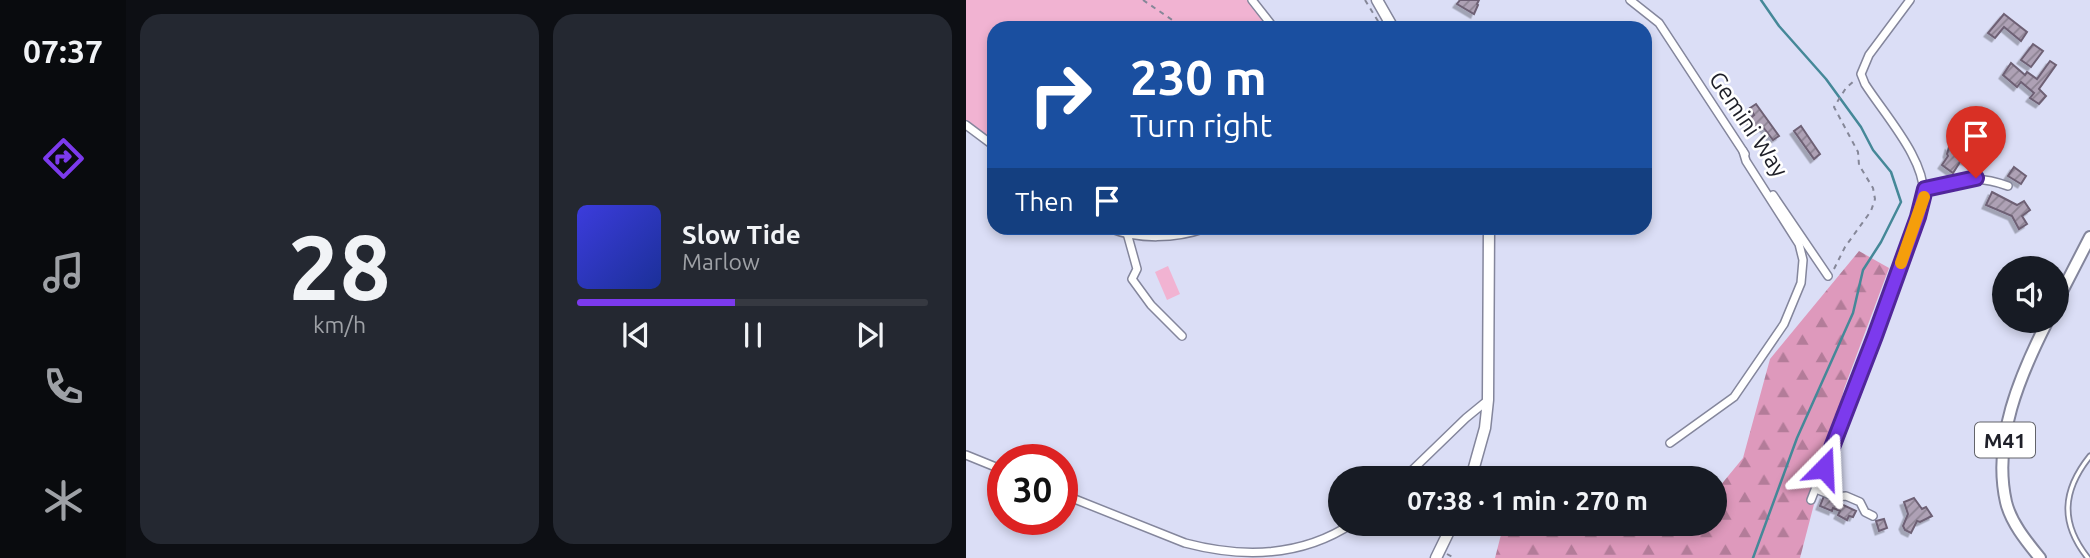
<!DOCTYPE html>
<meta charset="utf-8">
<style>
body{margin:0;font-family:Ubuntu,sans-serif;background:#242831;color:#f1f3f6;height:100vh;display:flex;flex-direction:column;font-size:26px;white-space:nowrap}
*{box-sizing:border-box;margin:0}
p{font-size:23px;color:#9ea1a6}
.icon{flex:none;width:38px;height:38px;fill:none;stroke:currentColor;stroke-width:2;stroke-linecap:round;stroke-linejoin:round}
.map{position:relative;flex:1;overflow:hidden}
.details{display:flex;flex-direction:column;gap:14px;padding:14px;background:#0d0f14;width:840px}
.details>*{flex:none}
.banner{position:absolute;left:21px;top:21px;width:665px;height:214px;border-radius:21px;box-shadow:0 4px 10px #0003;background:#1a4fa0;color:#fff;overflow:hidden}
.controls{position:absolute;left:1026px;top:256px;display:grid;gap:14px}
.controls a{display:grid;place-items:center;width:77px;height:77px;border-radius:50%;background:#171b24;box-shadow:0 4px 10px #0003;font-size:35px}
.speed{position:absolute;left:21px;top:444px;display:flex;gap:14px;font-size:35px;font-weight:700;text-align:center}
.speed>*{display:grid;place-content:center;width:91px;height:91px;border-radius:50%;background:#171b24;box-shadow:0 4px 10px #0003;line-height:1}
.speed .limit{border:10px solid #d22;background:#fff;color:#111}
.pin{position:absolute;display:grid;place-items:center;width:60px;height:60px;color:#fff;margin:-72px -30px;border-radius:50% 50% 50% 0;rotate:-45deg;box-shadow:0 0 7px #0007}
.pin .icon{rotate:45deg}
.me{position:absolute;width:77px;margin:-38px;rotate:21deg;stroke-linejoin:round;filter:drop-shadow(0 0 5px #0008)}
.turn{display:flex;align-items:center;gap:24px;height:147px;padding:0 28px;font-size:32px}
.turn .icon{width:91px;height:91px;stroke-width:2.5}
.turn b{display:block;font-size:49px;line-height:60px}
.then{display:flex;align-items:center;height:66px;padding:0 28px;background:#0003;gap:14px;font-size:26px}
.details .tile{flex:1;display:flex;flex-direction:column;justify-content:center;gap:10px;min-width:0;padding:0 24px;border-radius:21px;background:#242831}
.details .dial{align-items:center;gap:0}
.dial b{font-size:91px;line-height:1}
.song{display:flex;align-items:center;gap:21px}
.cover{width:84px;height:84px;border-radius:10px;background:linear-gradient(135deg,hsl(240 70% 55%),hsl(230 70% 35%))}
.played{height:7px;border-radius:4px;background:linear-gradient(90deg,#7c3aed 45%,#363941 45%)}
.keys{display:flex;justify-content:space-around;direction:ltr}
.details .tiles{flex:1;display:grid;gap:14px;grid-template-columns:repeat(2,1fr)}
.trip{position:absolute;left:362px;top:466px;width:399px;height:70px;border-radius:35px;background:#171b24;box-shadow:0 4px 10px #0003;font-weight:700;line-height:70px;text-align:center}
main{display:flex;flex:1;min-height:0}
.tab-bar{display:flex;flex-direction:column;width:126px;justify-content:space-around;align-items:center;background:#090b0e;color:#9ea1a6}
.tab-bar .icon{width:49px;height:49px}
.tab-bar .current{color:#7c3aed}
.tab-bar b{font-size:32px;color:#f1f3f6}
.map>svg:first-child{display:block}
</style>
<main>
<nav class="tab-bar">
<b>07:37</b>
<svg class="icon current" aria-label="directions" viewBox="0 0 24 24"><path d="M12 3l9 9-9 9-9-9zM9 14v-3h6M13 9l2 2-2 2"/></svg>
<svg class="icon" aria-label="music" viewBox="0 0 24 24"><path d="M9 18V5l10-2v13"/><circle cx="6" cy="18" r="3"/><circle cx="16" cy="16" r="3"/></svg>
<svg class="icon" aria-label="phone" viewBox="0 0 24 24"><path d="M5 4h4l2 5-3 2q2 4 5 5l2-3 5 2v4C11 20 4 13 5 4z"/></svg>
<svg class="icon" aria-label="climate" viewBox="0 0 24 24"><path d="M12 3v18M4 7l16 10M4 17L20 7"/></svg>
</nav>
<section class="details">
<div class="tiles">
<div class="tile dial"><b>28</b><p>km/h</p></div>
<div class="tile">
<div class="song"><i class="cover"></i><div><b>Slow Tide</b><p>Marlow</p></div></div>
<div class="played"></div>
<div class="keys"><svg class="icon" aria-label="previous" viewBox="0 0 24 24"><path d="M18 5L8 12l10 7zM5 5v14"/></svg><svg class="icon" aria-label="pause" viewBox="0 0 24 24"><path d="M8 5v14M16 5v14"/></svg><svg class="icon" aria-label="next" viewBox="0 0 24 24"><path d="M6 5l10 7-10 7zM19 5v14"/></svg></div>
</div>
</div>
</section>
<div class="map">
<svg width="1124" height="558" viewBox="0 0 1124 558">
<defs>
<pattern id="forest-firs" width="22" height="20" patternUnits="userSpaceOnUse" patternTransform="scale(1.75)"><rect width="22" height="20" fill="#de99bc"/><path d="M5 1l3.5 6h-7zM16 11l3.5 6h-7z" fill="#b37c99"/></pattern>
<pattern id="building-hatch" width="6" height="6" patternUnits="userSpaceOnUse" patternTransform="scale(1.75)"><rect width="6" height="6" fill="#aea1b5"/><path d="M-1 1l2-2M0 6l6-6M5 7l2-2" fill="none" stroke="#8d8393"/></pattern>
<filter id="shadow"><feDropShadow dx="-3.5" dy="3.5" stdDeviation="0" flood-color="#0004"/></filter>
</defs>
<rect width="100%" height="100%" fill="#dbdef6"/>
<polygon fill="url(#forest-firs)" points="893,251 923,268 878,389 834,558 529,558 538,523 685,523 694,530 708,523 749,523 749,492 777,458 804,359"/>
<g fill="#f1b3d2">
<polygon points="0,0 286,0 308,28 28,28 28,146 0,125"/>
<polygon points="202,266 214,294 201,300 189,272"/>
</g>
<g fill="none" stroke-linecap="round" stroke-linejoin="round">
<polyline stroke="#458898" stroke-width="2.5" points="787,558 831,438 887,313 897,270 915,242 935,202 925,172 907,150 895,127 860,79 813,26 795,0"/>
</g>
<g fill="url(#building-hatch)" stroke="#6e6174" stroke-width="2" filter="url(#shadow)">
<polygon points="494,0 513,0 511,4 512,5 508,14 491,4"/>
<polygon points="1038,14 1061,32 1055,41 1038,27 1029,38 1022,33"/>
<polygon points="1067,44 1077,51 1065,67 1055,60"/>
<polygon points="1084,61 1090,65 1073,89 1080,96 1073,104 1064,98 1068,93 1055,82 1051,87 1037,75 1045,63 1059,75 1061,72 1071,79"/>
<polygon points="790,104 813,136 807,140 797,127 791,131 783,119 788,115 784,108"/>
<polygon points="835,126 854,154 848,159 828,131"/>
<polygon points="991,144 1014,159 1010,166 998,160 994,162 987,173 976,165 982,156 981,154 983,147 988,151"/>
<polygon points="1048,167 1060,176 1055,184 1042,176"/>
<polygon points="1026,192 1051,205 1058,201 1064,210 1056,216 1061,224 1053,229 1046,216 1020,205"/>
<polygon points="858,496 890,511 887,517 883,516 881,520 872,515 874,511 867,508 866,511 854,506"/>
<polygon points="948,498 956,509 960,507 966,516 954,522 951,521 945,533 939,530 937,526 942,514 938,502"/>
<polygon points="918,519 921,528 913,531 910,521"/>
</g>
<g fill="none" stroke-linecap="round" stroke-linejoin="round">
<g stroke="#84869c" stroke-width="7">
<path id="lane" d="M1122,558c-28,-35 -26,-67 2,-102"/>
</g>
<g stroke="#84869c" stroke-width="10">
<g id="street">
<polyline points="286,0 308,28"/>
<polyline points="664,0 693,23 779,154"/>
<polyline points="0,125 28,146"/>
<path d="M959,189c34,-8 49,-16 83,-3"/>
<polyline points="807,195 862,276"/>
<path d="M143,228c30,12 66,11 97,0"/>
<polyline points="161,233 171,269 166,279 185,305 216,336"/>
<polyline points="704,443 768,397 818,324 835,283 837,260 833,244 780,161 777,151"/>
<polyline points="0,455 37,470"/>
<polyline points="438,478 500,418 522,400"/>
<polyline points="850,489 869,497 880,496 894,502 899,512 907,516"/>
<path d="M96,494l123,49c57,15 117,14 168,-20"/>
<path d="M845,500l64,-164 48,-137c6,-36 -39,-85 -58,-115l-4,-10 8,-19 41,-55"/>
</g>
</g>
<g stroke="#84869c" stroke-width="13">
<g id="secondary">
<polyline points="411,0 427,28"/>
<polyline points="505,478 519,428 522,400 523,228"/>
<polyline points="470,558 487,523"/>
</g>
</g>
<g stroke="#84869c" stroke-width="14">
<g id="primary">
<polyline points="1090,303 1124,237"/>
<path d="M1074,558c-13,-16 -29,-35 -34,-56 -14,-62 14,-127 42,-182"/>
</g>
</g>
<g stroke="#858798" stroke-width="2" stroke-dasharray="5 5" stroke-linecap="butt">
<polyline points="177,0 218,28"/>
<polyline points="399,0 415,26"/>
<polyline points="868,269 879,247 905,211 909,199 907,188 893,165 892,152 868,107 880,88 888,81"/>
<polyline points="481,554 488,558"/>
</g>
<use href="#lane" stroke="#fff" stroke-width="3.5"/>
<use href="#street" stroke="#fff" stroke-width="7"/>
<use href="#secondary" stroke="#fff" stroke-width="10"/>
<use href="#primary" stroke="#fff" stroke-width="10"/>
</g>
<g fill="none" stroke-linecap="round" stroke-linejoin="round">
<g stroke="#51269a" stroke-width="18">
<polyline id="route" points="858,468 909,336 952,217 959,189 1010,178"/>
</g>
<use href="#route" stroke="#7c3aed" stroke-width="12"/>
<polyline stroke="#f59e0b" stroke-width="12" points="935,263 958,197"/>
</g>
<g text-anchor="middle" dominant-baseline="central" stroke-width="5" stroke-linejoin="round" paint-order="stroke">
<rect fill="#fff" stroke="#626369" stroke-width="2" x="1009" y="422.5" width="60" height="35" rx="5"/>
<g font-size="21" font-weight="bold" fill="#1f2029">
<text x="1039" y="440">M41</text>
</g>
<g font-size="23" fill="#1f2029" stroke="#fff">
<text transform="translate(783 124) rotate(56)">Gemini Way</text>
</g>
</g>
</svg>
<div class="controls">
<a><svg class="icon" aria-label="sound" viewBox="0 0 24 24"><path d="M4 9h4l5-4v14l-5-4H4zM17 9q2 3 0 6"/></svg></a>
</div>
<div class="speed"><div class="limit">30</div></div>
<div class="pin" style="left:1010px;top:178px;background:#d93025"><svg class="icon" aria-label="arrive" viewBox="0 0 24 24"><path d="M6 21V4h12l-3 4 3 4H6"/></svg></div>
<svg class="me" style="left:858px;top:468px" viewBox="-20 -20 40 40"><path d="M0-17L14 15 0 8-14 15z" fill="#7c3aed" stroke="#fff" stroke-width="4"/></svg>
<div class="trip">07:38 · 1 min · 270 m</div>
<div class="banner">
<div class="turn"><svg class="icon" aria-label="right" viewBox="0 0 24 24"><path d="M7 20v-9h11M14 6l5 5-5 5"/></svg><div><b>230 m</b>Turn right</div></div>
<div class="then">Then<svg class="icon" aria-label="arrive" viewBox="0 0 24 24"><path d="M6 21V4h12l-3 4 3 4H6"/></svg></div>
</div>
</div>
</main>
